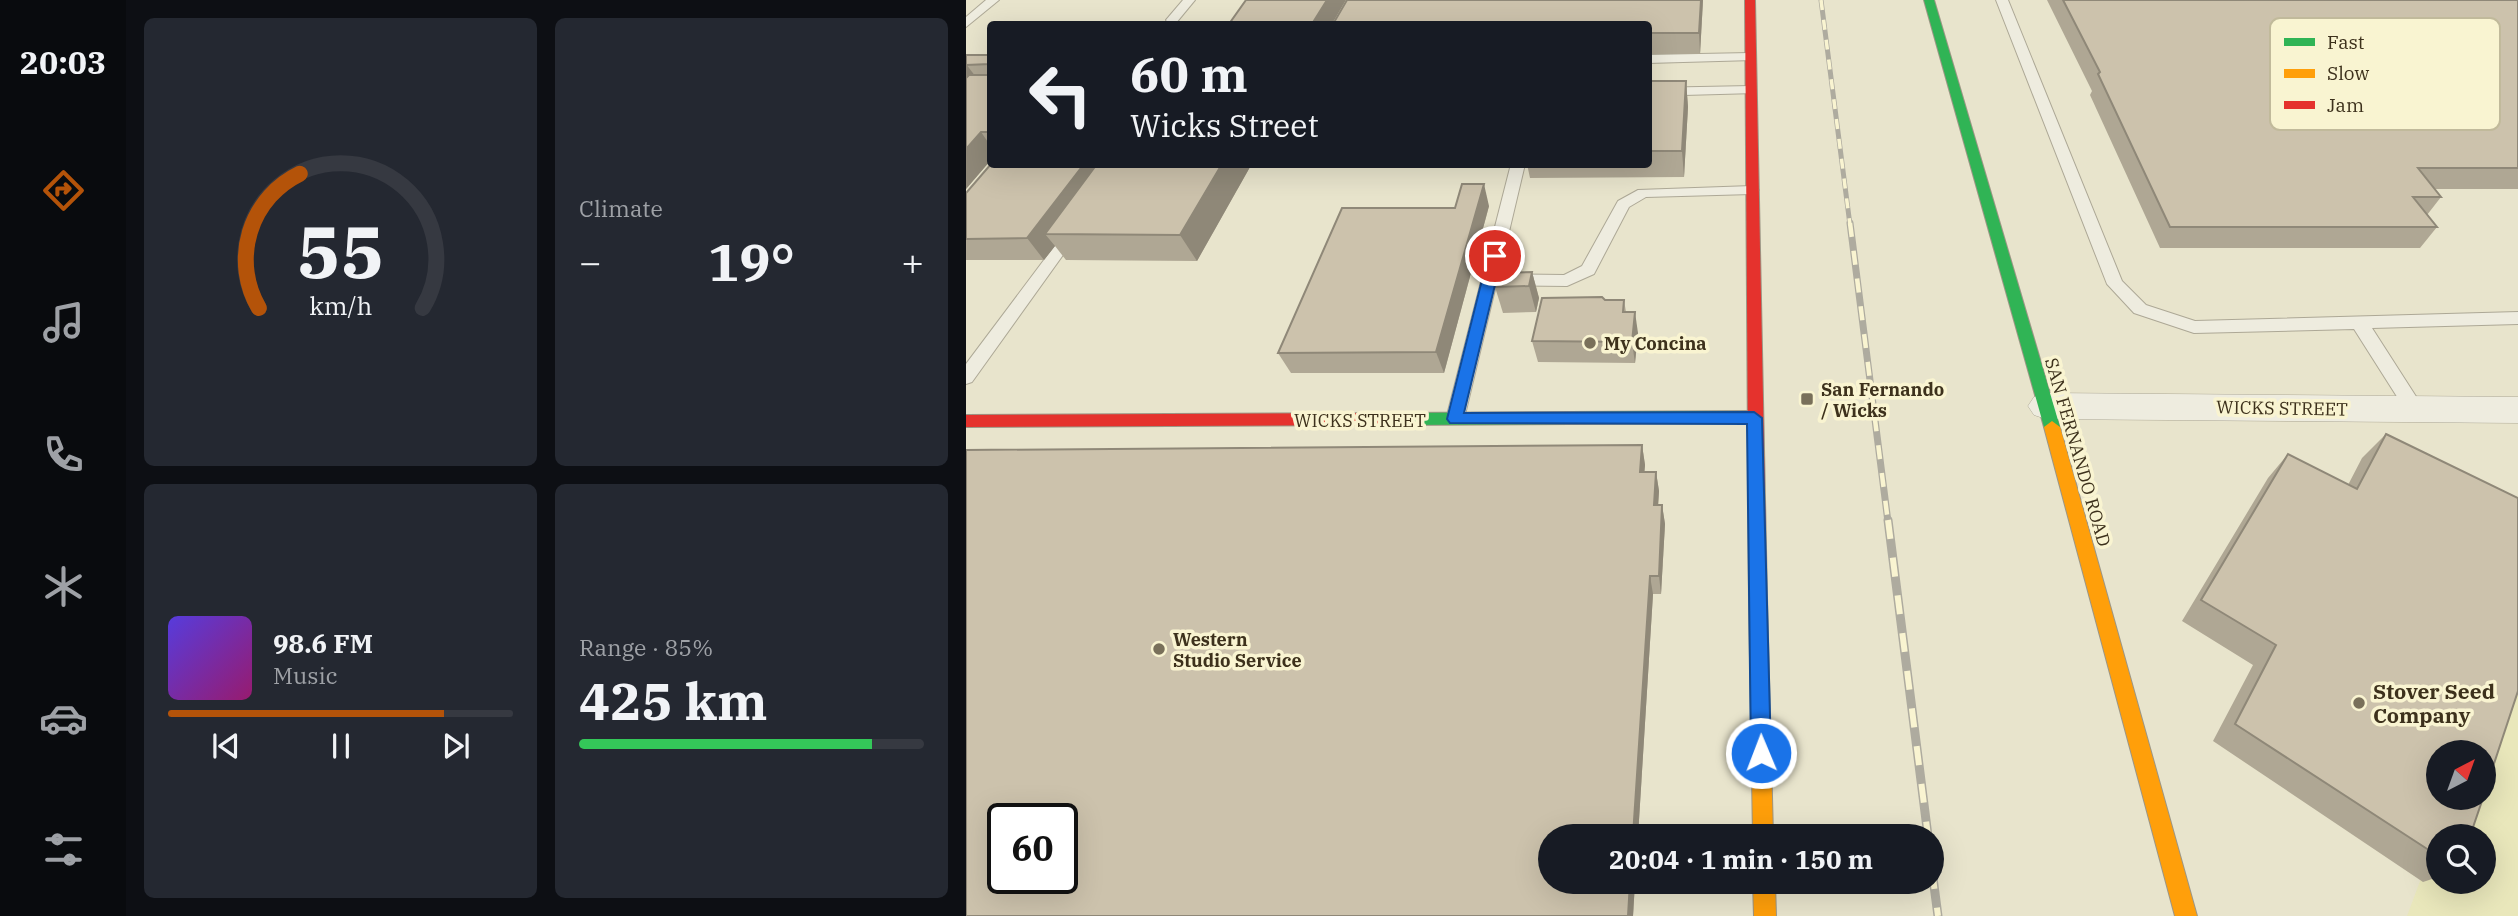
<!DOCTYPE html>
<meta charset="utf-8">
<style>
body{margin:0;font-family:"IBM Plex Serif",serif;background:#242831;color:#f1f3f6;height:100vh;display:flex;flex-direction:column;font-size:26px;white-space:nowrap}
*{box-sizing:border-box;margin:0}
p{font-size:23px;color:#9ea1a6}
.icon{flex:none;width:38px;height:38px;fill:none;stroke:currentColor;stroke-width:2;stroke-linecap:round;stroke-linejoin:round}
.map{position:relative;flex:1;overflow:hidden}
.side{display:flex;flex-direction:column;gap:18px;padding:18px;background:#0d0f14;width:840px}
.side>*{flex:none}
.hud{position:absolute;left:21px;top:21px;width:665px;height:147px;border-radius:7px;box-shadow:0 7px 28px #0002;background:#171b24;color:#f1f3f6;overflow:hidden}
.needle{width:46px;rotate:41deg}
.buttons{position:absolute;left:1460px;top:740px;display:grid;gap:14px}
.buttons a{display:grid;place-items:center;width:70px;height:70px;border-radius:50%;background:#171b24;box-shadow:0 7px 28px #0002;font-size:35px}
.speed{position:absolute;left:21px;top:803px;display:flex;gap:14px;font-size:35px;font-weight:700;text-align:center}
.speed>*{display:grid;place-content:center;width:91px;height:91px;border-radius:50%;background:#171b24;box-shadow:0 7px 28px #0002;line-height:1}
.speed .limit{border:4px solid #111;border-radius:10px;background:#fff;color:#111}
.pin{position:absolute;display:grid;place-items:center;width:60px;height:60px;color:#fff;margin:-30px;border:4px solid #fff;border-radius:50%;box-shadow:0 2px 7px #0007}
.me{position:absolute;width:77px;margin:-38px;rotate:359deg;stroke-linejoin:round;filter:drop-shadow(0 0 5px #0008)}
.turn{display:flex;align-items:center;gap:24px;height:147px;padding:0 28px;font-size:32px}
.turn .icon{width:91px;height:91px;stroke-width:2.5}
.turn b{display:block;font-size:49px;line-height:60px}
.big{font-size:52px;font-weight:800;line-height:1.1}
.side .tile{flex:1;display:flex;flex-direction:column;justify-content:center;gap:10px;min-width:0;padding:0 24px;border-radius:10px;background:#242831}
.side .dial{align-items:center;gap:0}
.dial svg{height:182px;overflow:visible;fill:none;stroke:#363941;stroke-width:7;stroke-linecap:round;text-anchor:middle}
.dial text{fill:#f1f3f6;stroke:none}
.song{display:flex;align-items:center;gap:21px}
.cover{width:84px;height:84px;border-radius:10px;background:linear-gradient(135deg,hsl(250 70% 55%),hsl(320 70% 35%))}
.played{height:7px;border-radius:4px;background:linear-gradient(90deg,#b45309 80%,#363941 80%)}
.keys{display:flex;justify-content:space-around;direction:ltr}
.heat{display:flex;justify-content:space-between;align-items:center;font-size:38px;direction:ltr}
.charge{height:10px;border-radius:5px;background:linear-gradient(90deg,#34c759 85%,#363941 0)}
.side .tiles{flex:1;display:grid;gap:18px;grid-template-columns:repeat(2,1fr)}
.trip{position:absolute;left:572px;top:824px;width:406px;height:70px;border-radius:35px;background:#171b24;box-shadow:0 7px 28px #0002;font-weight:800;line-height:70px;text-align:center}
main{display:flex;flex:1;min-height:0}
.menu{display:flex;flex-direction:column;width:126px;justify-content:space-around;align-items:center;background:#090b0e;color:#9ea1a6}
.menu .icon{width:49px;height:49px}
.menu .active{color:#b45309}
.menu b{font-size:32px;color:#f1f3f6}
.map>svg:first-child{display:block}
</style>
<main>
<nav class="menu">
<b>20:03</b>
<svg class="icon active" aria-label="directions" viewBox="0 0 24 24"><path d="M12 3l9 9-9 9-9-9zM9 14v-3h6M13 9l2 2-2 2"/></svg>
<svg class="icon" aria-label="music" viewBox="0 0 24 24"><path d="M9 18V5l10-2v13"/><circle cx="6" cy="18" r="3"/><circle cx="16" cy="16" r="3"/></svg>
<svg class="icon" aria-label="phone" viewBox="0 0 24 24"><path d="M5 4h4l2 5-3 2q2 4 5 5l2-3 5 2v4C11 20 4 13 5 4z"/></svg>
<svg class="icon" aria-label="climate" viewBox="0 0 24 24"><path d="M12 3v18M4 7l16 10M4 17L20 7"/></svg>
<svg class="icon" aria-label="car" viewBox="0 0 24 24"><path d="M5 17H2v-5l4-1 3-4h7l3 4 3 1v5h-3M9 17h6M6 11h13"/><circle cx="7" cy="17" r="2"/><circle cx="17" cy="17" r="2"/></svg>
<svg class="icon" aria-label="filters" viewBox="0 0 24 24"><path d="M4 7h16M4 17h16"/><circle cx="9" cy="7" r="2"/><circle cx="15" cy="17" r="2"/></svg>
</nav>
<section class="side">
<div class="tiles">
<div class="tile dial"><svg viewBox="0 0 100 80">
<path d="M14 69A42 42 0 1 1 86 69"/>
<path d="M14 69A42 42 0 0 1 32 10" stroke="#b45309"/>
<text x="50" y="56" font-size="32" font-weight="700">55</text>
<text x="50" y="72" font-size="11">km/h</text>
</svg></div>
<div class="tile"><p>Climate</p>
<div class="heat"><a>−</a><b class="big">19°</b><a>+</a></div>
</div>
<div class="tile">
<div class="song"><i class="cover"></i><div><b>98.6 FM</b><p>Music</p></div></div>
<div class="played"></div>
<div class="keys"><svg class="icon" aria-label="previous" viewBox="0 0 24 24"><path d="M18 5L8 12l10 7zM5 5v14"/></svg><svg class="icon" aria-label="pause" viewBox="0 0 24 24"><path d="M8 5v14M16 5v14"/></svg><svg class="icon" aria-label="next" viewBox="0 0 24 24"><path d="M6 5l10 7-10 7zM19 5v14"/></svg></div>
</div>
<div class="tile"><p>Range · 85%</p><b class="big">425 km</b><div class="charge"></div></div>
</div>
</section>
<div class="map">
<svg width="1552" height="916" viewBox="0 0 1552 916">
<rect width="100%" height="100%" fill="#e8e4cc"/>
<path fill="#e9e7bb" fill-rule="evenodd" d="M1552,619v297h-111l44,-118h32v-46zM1472,836h45v46h-45z"/>
<g fill="none" stroke-linecap="round" stroke-linejoin="round">
<g stroke="#ada896" stroke-width="2">
<g id="lane">
<polygon points="20,0 33,0 0,27 0,17"/>
<polygon points="217,0 229,0 210,23 202,23 200,20"/>
<polygon points="1030,0 1042,0 1156,281 1180,305 1229,321 1552,312 1552,324 1406,328 1458,409 1456,414 1442,414 1388,329 1228,333 1168,313 1141,284"/>
<polygon points="784,53 788,54 788,60 682,63 682,55"/>
<polygon points="785,86 790,87 790,93 682,96 682,88"/>
<polygon points="545,164 559,164 533,274 598,275 616,266 652,201 672,190 786,186 793,190 786,194 680,197 663,207 628,274 601,286 530,285 498,419 496,424 482,424 480,419"/>
<polygon points="107,226 112,228 115,231 112,234 6,382 0,384 0,364 102,228"/>
</g>
</g>
<g stroke="#ada896" stroke-width="1">
<polygon id="street" points="1080,393 1552,397 1552,423 1080,419 1068,415 1062,406 1068,397"/>
</g>
<g stroke="#9c9685" stroke-width="2">
<g id="fast">
<polygon points="958,0 968,0 1094,427 1086,433 1078,427"/>
<polygon points="788,411 796,417 788,423 433,425 425,419 433,413"/>
</g>
</g>
<g stroke="#9c9685" stroke-width="2">
<g id="slow">
<polygon points="1086,421 1094,427 1231,916 1209,916 1078,427"/>
<polygon points="792,590 798,592 801,598 807,836 787,836 783,598 786,592"/>
<polygon points="787,882 809,882 810,916 788,916"/>
</g>
</g>
<g stroke="#9c9685" stroke-width="2">
<g id="jam">
<polygon points="779,0 789,0 801,598 798,604 792,606 786,604 783,598"/>
<polygon points="433,413 441,419 433,425 0,427 0,415"/>
</g>
</g>
<use href="#lane" fill="#eeecdf" fill-rule="evenodd"/>
<use href="#street" fill="#eeecdf" fill-rule="evenodd"/>
<use href="#fast" fill="#30b455" fill-rule="evenodd"/>
<use href="#slow" fill="#ff9f0a" fill-rule="evenodd"/>
<use href="#jam" fill="#e5322d" fill-rule="evenodd"/>
<g stroke="#aeab9f" stroke-width="5">
<polyline id="rail-far2" points="855,0 884,225"/>
</g>
<g stroke="#aeab9f" stroke-width="7">
<polyline id="rail-far1" points="884,223 922,522"/>
</g>
<g stroke="#aeab9f" stroke-width="9">
<g id="rail">
<polyline points="922,520 962,836"/>
<polyline points="966,870 972,916"/>
</g>
</g>
<use href="#rail-far2" stroke="#f9f4d1" stroke-width="3.5" stroke-dasharray="10" stroke-linecap="butt"/>
<use href="#rail-far1" stroke="#f9f4d1" stroke-width="4.5" stroke-dasharray="14" stroke-linecap="butt"/>
<use href="#rail" stroke="#f9f4d1" stroke-width="6" stroke-dasharray="19" stroke-linecap="butt"/>
</g>
<g fill="#afa794" fill-rule="evenodd">
<polygon points="381,0 737,0 734,54 682,54 682,24"/>
<polygon points="1081,0 1552,0 1552,189 1469,189 1475,197 1461,215 1471,227 1454,248 1194,248 1124,95 1126,91"/>
<polygon points="0,55 24,55 24,161 0,189"/>
<polygon points="682,81 720,81 722,107 718,177 564,178 561,164 682,164"/>
<polygon points="25,164 535,164 535,167 284,167 231,261 100,260 89,246 78,260 0,260 0,193"/>
<polygon points="523,206 478,373 325,373 312,353 489,208"/>
<polygon points="566,272 573,298 570,312 537,313 529,287"/>
<polygon points="639,300 658,300 660,312 672,333 669,363 572,362 566,341"/>
<polygon points="1420,434 1472,836 1472,877 1457,882 1247,741 1287,665 1216,621 1302,478 1322,454 1382,485 1396,458"/>
<path d="M676,445l3,20 -1,7h12l3,19 -1,14h4l3,19 -4,70h-8l-15,242h-88v46h85l-2,34h-667v-466zM37,819h59v59h-59z"/>
</g>
<g fill="#8f8878">
<polygon points="361,0 380,0 366,24 346,24"/>
<polygon points="735,0 737,0 734,54 733,33"/>
<polygon points="0,64 16,85 0,89"/>
<polygon points="720,81 722,107 718,177 716,151"/>
<polygon points="15,132 24,145 24,161 0,189 0,149"/>
<polygon points="118,164 148,164 79,234 89,246 78,260 61,238"/>
<polygon points="256,164 283,164 284,167 231,261 214,235"/>
<polygon points="518,184 523,206 478,373 470,352"/>
<polygon points="566,272 573,298 570,312 563,286"/>
<polygon points="669,312 672,333 669,363 666,342"/>
<polygon points="676,445 679,465 677,491 674,472"/>
<polygon points="690,472 693,491 691,524 688,505"/>
<polygon points="696,505 699,524 695,594 693,576"/>
<polygon points="684,576 687,594 672,836 667,836"/>
<polygon points="664,882 669,882 667,916 662,916"/>
</g>
<g fill="#ccc2ac" stroke="#8f8878" stroke-width="2" fill-rule="evenodd">
<polygon points="280,0 361,0 346,24 263,24"/>
<polygon points="381,0 735,0 733,33 682,33 682,24 367,24"/>
<polygon points="1097,0 1552,0 1552,168 1452,168 1475,197 1447,197 1471,227 1204,227 1132,74 1134,72"/>
<polygon points="0,55 24,55 24,64 0,65"/>
<polygon points="3,75 24,75 24,131 23,132 15,132 0,149 0,78"/>
<polygon points="682,81 720,81 716,151 682,151"/>
<polygon points="25,164 118,164 61,238 0,239 0,193"/>
<polygon points="131,164 256,164 214,235 79,234"/>
<polygon points="496,184 518,184 470,352 312,353 376,208 489,208"/>
<polygon points="566,272 563,286 529,287 533,273"/>
<polygon points="636,297 639,300 658,300 657,312 669,312 666,342 566,341 576,298"/>
<polygon points="1420,434 1552,498 1552,691 1517,797 1517,752 1472,752 1472,798 1517,798 1504,836 1472,836 1472,856 1269,724 1310,645 1235,600 1322,454 1391,489"/>
<path d="M676,445l-2,27h16l-2,33h8l-3,71h-9l-17,260h-83v46h80l-2,34h-662v-466zM37,819h59v59h-59z"/>
</g>
<polygon fill="#1a73e8" stroke="#114b97" stroke-width="2" points="529,252 536,256 498,413 788,412 796,418 805,753 802,760 795,763 788,760 785,753 781,424 484,423 481,419 522,256"/>
<g fill="#79705a" stroke="#f9f4d1" stroke-width="2.5">
<circle cx="624" cy="343" r="7"/>
<rect x="834" y="392" width="14" height="14" rx="3.5"/>
<circle cx="193" cy="649" r="7"/>
<circle cx="1393" cy="703" r="7"/>
</g>
<g text-anchor="middle" dominant-baseline="central" stroke-width="7" stroke-linejoin="round" paint-order="stroke">
<g font-size="18" font-weight="bold" fill="#3d311c" stroke="#f9f4d1" text-anchor="start">
<text x="638" y="343">My Concina</text>
<text x="855" y="389">San Fernando<tspan x="855" dy="21">/ Wicks</tspan></text>
<text x="207" y="639">Western<tspan x="207" dy="21">Studio Service</tspan></text>
</g>
<g font-size="18" fill="#3d311c" stroke="#f9f4d1">
<text transform="translate(1316 408) rotate(1)">WICKS STREET</text>
<text x="394" y="420">WICKS STREET</text>
<text transform="translate(1112 452) rotate(74)">SAN FERNANDO ROAD</text>
</g>
<g font-size="21" font-weight="bold" fill="#3d311c" stroke="#f9f4d1" text-anchor="start">
<text x="1407" y="691">Stover Seed<tspan x="1407" dy="24">Company</tspan></text>
</g>
</g>
<rect x="1304" y="18" width="230" height="112" rx="10" fill="#f9f4d1" stroke="#c1ba9b" stroke-width="2"/>
<rect x="1318" y="38" width="31" height="8" fill="#30b455"/>
<rect x="1318" y="69" width="31" height="9" fill="#ff9f0a"/>
<rect x="1318" y="101" width="31" height="8" fill="#e5322d"/>
<g font-size="19" fill="#3d311c">
<text x="1361" y="49">Fast</text>
<text x="1361" y="80">Slow</text>
<text x="1361" y="112">Jam</text>
</g>
</svg>
<div class="buttons">
<a><svg class="needle" viewBox="-14 -14 28 28"><path d="M0-13l5 13h-10z" fill="#e53935"/><path d="M0 13l5-13h-10z" fill="#9ea1a6"/></svg></a>
<a><svg class="icon" aria-label="search" viewBox="0 0 24 24"><circle cx="10" cy="10" r="6"/><path d="M15 15l6 6"/></svg></a>
</div>
<div class="speed"><div class="limit">60</div></div>
<div class="pin" style="left:529px;top:256px;background:#d93025"><svg class="icon" aria-label="arrive" viewBox="0 0 24 24"><path d="M6 21V4h12l-3 4 3 4H6"/></svg></div>
<svg class="me" style="left:795px;top:753px" viewBox="-20 -20 40 40"><circle r="17" fill="#1a73e8" stroke="#fff" stroke-width="3"/><path d="M0-11L8 9 0 5-8 9z" fill="#fff"/></svg>
<div class="trip">20:04 · 1 min · 150 m</div>
<div class="hud">
<div class="turn"><svg class="icon" aria-label="left" viewBox="0 0 24 24"><path d="M17 20v-9H6M10 6l-5 5 5 5"/></svg><div><b>60 m</b>Wicks Street</div></div>
</div>
</div>
</main>
